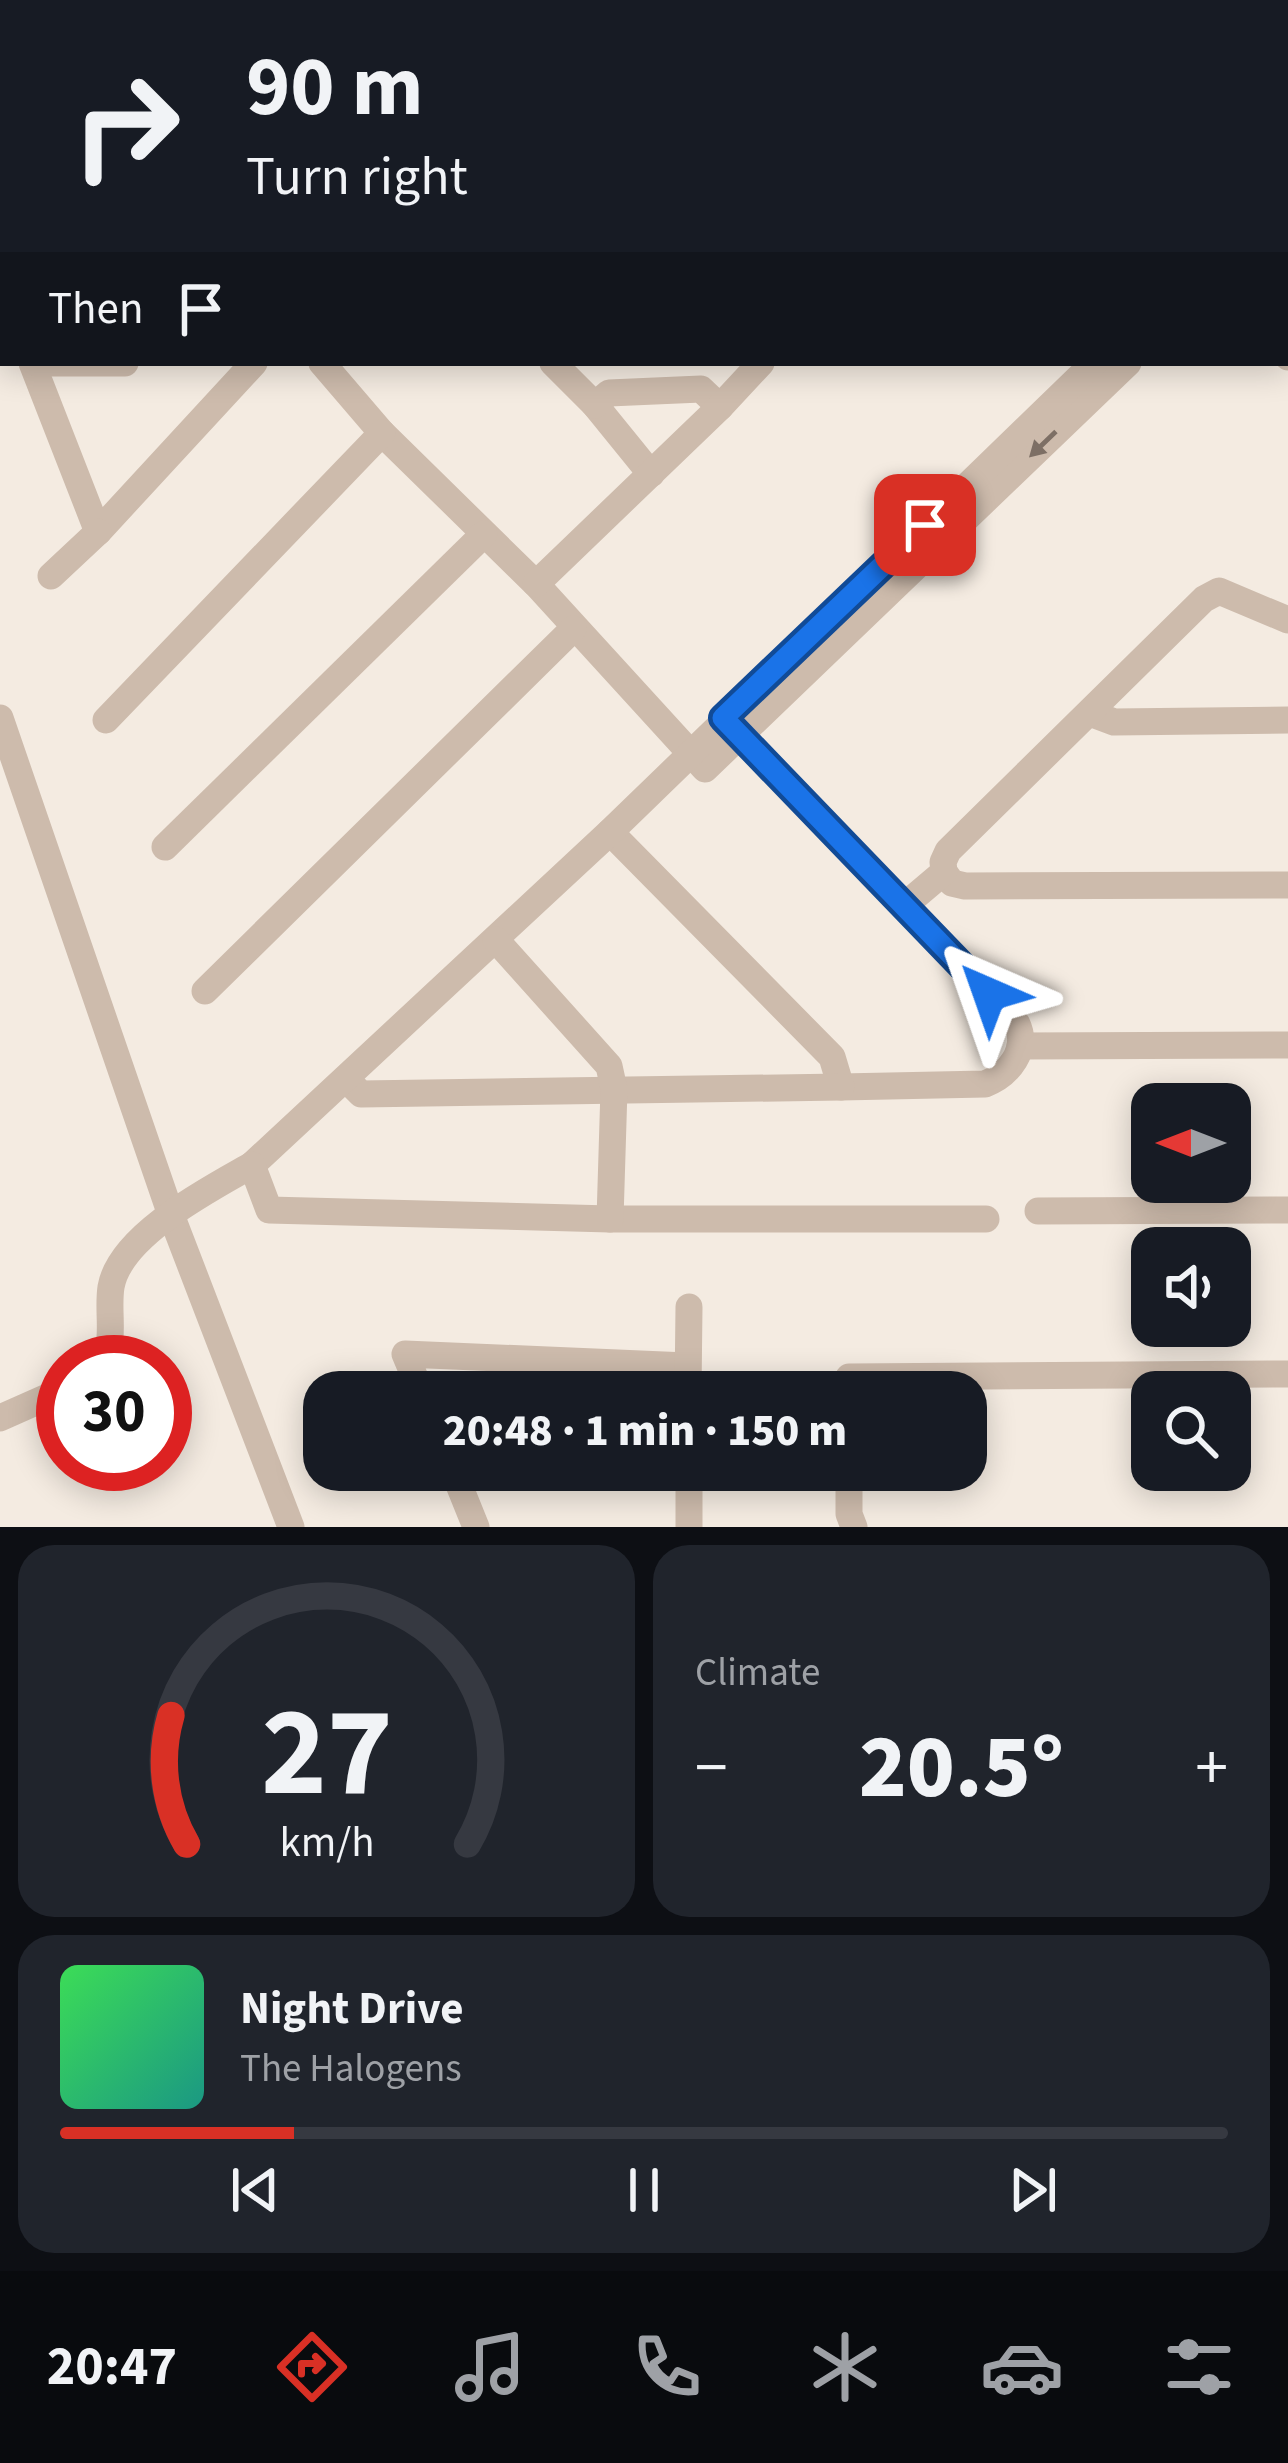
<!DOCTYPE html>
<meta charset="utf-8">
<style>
body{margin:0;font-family:"Source Sans 3",sans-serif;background:#20242c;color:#f1f3f6;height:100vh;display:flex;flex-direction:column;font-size:45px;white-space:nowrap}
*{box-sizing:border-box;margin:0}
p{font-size:39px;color:#9ea1a6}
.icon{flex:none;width:66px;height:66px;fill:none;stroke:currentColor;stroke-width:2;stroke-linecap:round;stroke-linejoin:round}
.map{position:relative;height:1527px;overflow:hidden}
.drawer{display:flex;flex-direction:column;gap:18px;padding:18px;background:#0d0f14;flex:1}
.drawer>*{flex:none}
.banner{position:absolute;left:0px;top:0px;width:1290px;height:366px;box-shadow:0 6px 30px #0003;background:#171b24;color:#f1f3f6;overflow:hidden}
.needle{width:78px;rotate:270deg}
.buttons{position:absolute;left:1131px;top:1083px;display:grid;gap:24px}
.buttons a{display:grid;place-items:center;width:120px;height:120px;border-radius:24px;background:#171b24;box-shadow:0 6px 30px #0003;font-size:60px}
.speed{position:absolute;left:36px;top:1335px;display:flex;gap:24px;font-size:60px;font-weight:700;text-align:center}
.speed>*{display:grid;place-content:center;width:156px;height:156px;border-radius:50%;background:#171b24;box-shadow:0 6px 30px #0003;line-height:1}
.speed .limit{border:18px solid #d22;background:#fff;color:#111}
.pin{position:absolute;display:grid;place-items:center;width:102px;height:102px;color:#fff;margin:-51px;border-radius:24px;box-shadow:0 6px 18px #0006}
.me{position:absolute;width:132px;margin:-66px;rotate:317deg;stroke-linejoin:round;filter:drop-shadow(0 0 9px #0008)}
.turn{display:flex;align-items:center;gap:42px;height:252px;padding:0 48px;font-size:54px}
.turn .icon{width:156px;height:156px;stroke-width:2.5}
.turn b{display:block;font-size:84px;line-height:102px}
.then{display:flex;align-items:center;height:114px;padding:0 48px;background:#0003;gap:24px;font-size:45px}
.big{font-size:90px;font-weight:800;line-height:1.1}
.drawer .widget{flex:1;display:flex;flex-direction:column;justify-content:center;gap:18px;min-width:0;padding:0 42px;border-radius:36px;background:#20242c}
.drawer .dial{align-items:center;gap:0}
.dial svg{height:312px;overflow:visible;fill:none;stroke:#363941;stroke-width:7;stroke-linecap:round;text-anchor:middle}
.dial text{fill:#f1f3f6;stroke:none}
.song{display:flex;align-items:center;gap:36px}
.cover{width:144px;height:144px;border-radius:18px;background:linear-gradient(135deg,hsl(130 70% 55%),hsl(170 70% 35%))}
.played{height:12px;border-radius:6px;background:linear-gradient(90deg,#d93025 20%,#363941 20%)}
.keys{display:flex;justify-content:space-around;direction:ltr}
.heat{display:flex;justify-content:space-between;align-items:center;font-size:66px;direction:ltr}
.drawer .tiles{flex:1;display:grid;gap:18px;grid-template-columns:1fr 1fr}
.widget:last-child{grid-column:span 2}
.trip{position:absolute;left:303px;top:1371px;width:684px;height:120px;border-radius:36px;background:#171b24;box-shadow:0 6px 30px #0003;font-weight:800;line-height:120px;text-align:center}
.tab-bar{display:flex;height:192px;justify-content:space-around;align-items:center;background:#090b0e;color:#9ea1a6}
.tab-bar .icon{width:84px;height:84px}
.tab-bar .current{color:#d93025}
.tab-bar b{font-size:54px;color:#f1f3f6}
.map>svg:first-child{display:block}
</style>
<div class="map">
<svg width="1288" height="1527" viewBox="0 0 1288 1527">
<rect width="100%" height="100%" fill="#f4ebe1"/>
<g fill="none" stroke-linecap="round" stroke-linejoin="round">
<g stroke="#cdbbac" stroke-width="27">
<polyline points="469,0 469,3"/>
<polyline points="630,0 630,3"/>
<polyline points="799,0 799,3"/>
<polyline points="1038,0 1038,3"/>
<polyline points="1083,0 1084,3"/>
<polyline points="1142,0 1143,3"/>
<polyline points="0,44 3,44"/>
<polyline points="0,203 3,203"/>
<polyline points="1287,228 1288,229"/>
<polyline points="0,297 3,307"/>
<polyline points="1287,301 1288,302"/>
<polyline points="1287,356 1288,357"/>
<polyline points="32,363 98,532 254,363"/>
<polyline points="37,363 125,363"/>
<polyline points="322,363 382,433 536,584 705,769 1128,363"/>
<polyline points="553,363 595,405 651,474"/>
<polyline points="595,405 609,393 701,389 720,407"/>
<polyline points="51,576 98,532"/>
<polyline points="536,584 720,407 761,363"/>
<polyline points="1090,713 1114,722 1288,720"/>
<polyline points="0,718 170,1212 291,1527"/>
<polyline points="106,720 382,433"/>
<path d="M610,832l222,225 9,30 144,-3c24,-9 44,-35 32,-60l-287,-298"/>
<polyline points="165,847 484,534"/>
<polyline points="944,872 952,883 965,886 1288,885"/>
<polyline points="905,905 944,872 943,862 948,851 1204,599 1219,591 1288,620"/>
<polyline points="205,991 573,629"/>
<polyline points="1020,1046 1288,1045"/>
<polyline points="346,1079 361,1094 841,1087"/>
<polyline points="252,1165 610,832 1094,363"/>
<polyline points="1038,1211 1288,1210"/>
<polyline points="610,1219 986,1219"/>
<path d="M103,1362c13,-23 4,-49 8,-75 9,-52 99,-98 141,-122l17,45 341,9 4,-130 -5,-23 -113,-126"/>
<polyline points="421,1392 405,1354 687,1366"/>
<polyline points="688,1392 689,1307"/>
<polyline points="849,1392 849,1377 1288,1374"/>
<polyline points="0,1418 63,1390"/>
<polyline points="453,1470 476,1527"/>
<polyline points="689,1470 689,1527"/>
<polyline points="849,1470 849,1514 854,1527"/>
</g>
</g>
<defs><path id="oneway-solid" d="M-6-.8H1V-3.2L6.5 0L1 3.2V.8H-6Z" transform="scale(3)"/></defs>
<use fill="#7d6f65" href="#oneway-solid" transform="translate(1043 444) rotate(136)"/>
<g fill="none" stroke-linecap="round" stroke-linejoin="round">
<g stroke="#114b97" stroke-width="30">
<polyline id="route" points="925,525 723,718 989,994"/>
</g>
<use href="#route" stroke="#1a73e8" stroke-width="21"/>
</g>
</svg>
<div class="buttons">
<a><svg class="needle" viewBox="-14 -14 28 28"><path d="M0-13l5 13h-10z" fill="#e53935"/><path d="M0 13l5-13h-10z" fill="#9ea1a6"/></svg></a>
<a><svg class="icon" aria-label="sound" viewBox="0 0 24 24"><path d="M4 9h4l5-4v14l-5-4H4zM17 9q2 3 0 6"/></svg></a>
<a><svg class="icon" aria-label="search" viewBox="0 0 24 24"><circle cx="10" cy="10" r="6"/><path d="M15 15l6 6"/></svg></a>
</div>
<div class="speed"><div class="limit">30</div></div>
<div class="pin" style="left:925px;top:525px;background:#d93025"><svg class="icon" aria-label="arrive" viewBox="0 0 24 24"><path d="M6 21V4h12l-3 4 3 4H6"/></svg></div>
<svg class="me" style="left:989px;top:994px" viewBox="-20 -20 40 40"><path d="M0-17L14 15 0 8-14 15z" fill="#1a73e8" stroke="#fff" stroke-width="4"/></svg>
<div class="trip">20:48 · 1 min · 150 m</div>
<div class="banner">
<div class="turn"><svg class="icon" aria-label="right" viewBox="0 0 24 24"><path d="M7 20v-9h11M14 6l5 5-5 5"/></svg><div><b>90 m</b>Turn right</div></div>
<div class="then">Then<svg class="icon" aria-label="arrive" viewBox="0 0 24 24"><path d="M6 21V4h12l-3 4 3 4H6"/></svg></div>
</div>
</div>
<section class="drawer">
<div class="tiles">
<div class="widget dial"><svg viewBox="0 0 100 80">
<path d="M14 69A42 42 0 1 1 86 69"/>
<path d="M14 69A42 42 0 0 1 10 36" stroke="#d93025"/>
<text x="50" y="56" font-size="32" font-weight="700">27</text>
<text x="50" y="72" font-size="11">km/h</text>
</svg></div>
<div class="widget"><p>Climate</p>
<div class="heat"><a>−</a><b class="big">20.5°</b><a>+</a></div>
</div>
<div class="widget">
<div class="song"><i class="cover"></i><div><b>Night Drive</b><p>The Halogens</p></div></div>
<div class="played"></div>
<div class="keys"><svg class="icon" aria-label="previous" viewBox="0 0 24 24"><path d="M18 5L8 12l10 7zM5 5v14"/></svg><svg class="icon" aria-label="pause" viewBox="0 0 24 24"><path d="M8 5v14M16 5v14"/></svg><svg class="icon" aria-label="next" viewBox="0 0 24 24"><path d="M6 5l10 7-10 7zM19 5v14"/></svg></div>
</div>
</div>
</section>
<nav class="tab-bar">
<b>20:47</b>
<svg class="icon current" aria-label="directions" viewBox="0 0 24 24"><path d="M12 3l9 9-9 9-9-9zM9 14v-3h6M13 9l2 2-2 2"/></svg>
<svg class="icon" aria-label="music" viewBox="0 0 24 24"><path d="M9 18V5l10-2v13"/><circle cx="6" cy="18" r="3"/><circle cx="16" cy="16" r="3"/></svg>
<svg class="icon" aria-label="phone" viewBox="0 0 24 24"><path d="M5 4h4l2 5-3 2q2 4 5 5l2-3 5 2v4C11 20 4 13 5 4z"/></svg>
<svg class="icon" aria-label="climate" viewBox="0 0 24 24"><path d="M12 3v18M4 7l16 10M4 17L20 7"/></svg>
<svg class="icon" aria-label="car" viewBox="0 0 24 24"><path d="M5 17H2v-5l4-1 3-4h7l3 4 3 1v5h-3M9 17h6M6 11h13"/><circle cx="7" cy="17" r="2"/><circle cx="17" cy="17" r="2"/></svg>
<svg class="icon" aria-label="filters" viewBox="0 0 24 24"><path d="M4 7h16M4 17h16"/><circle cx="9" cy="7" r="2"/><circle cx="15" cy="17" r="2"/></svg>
</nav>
